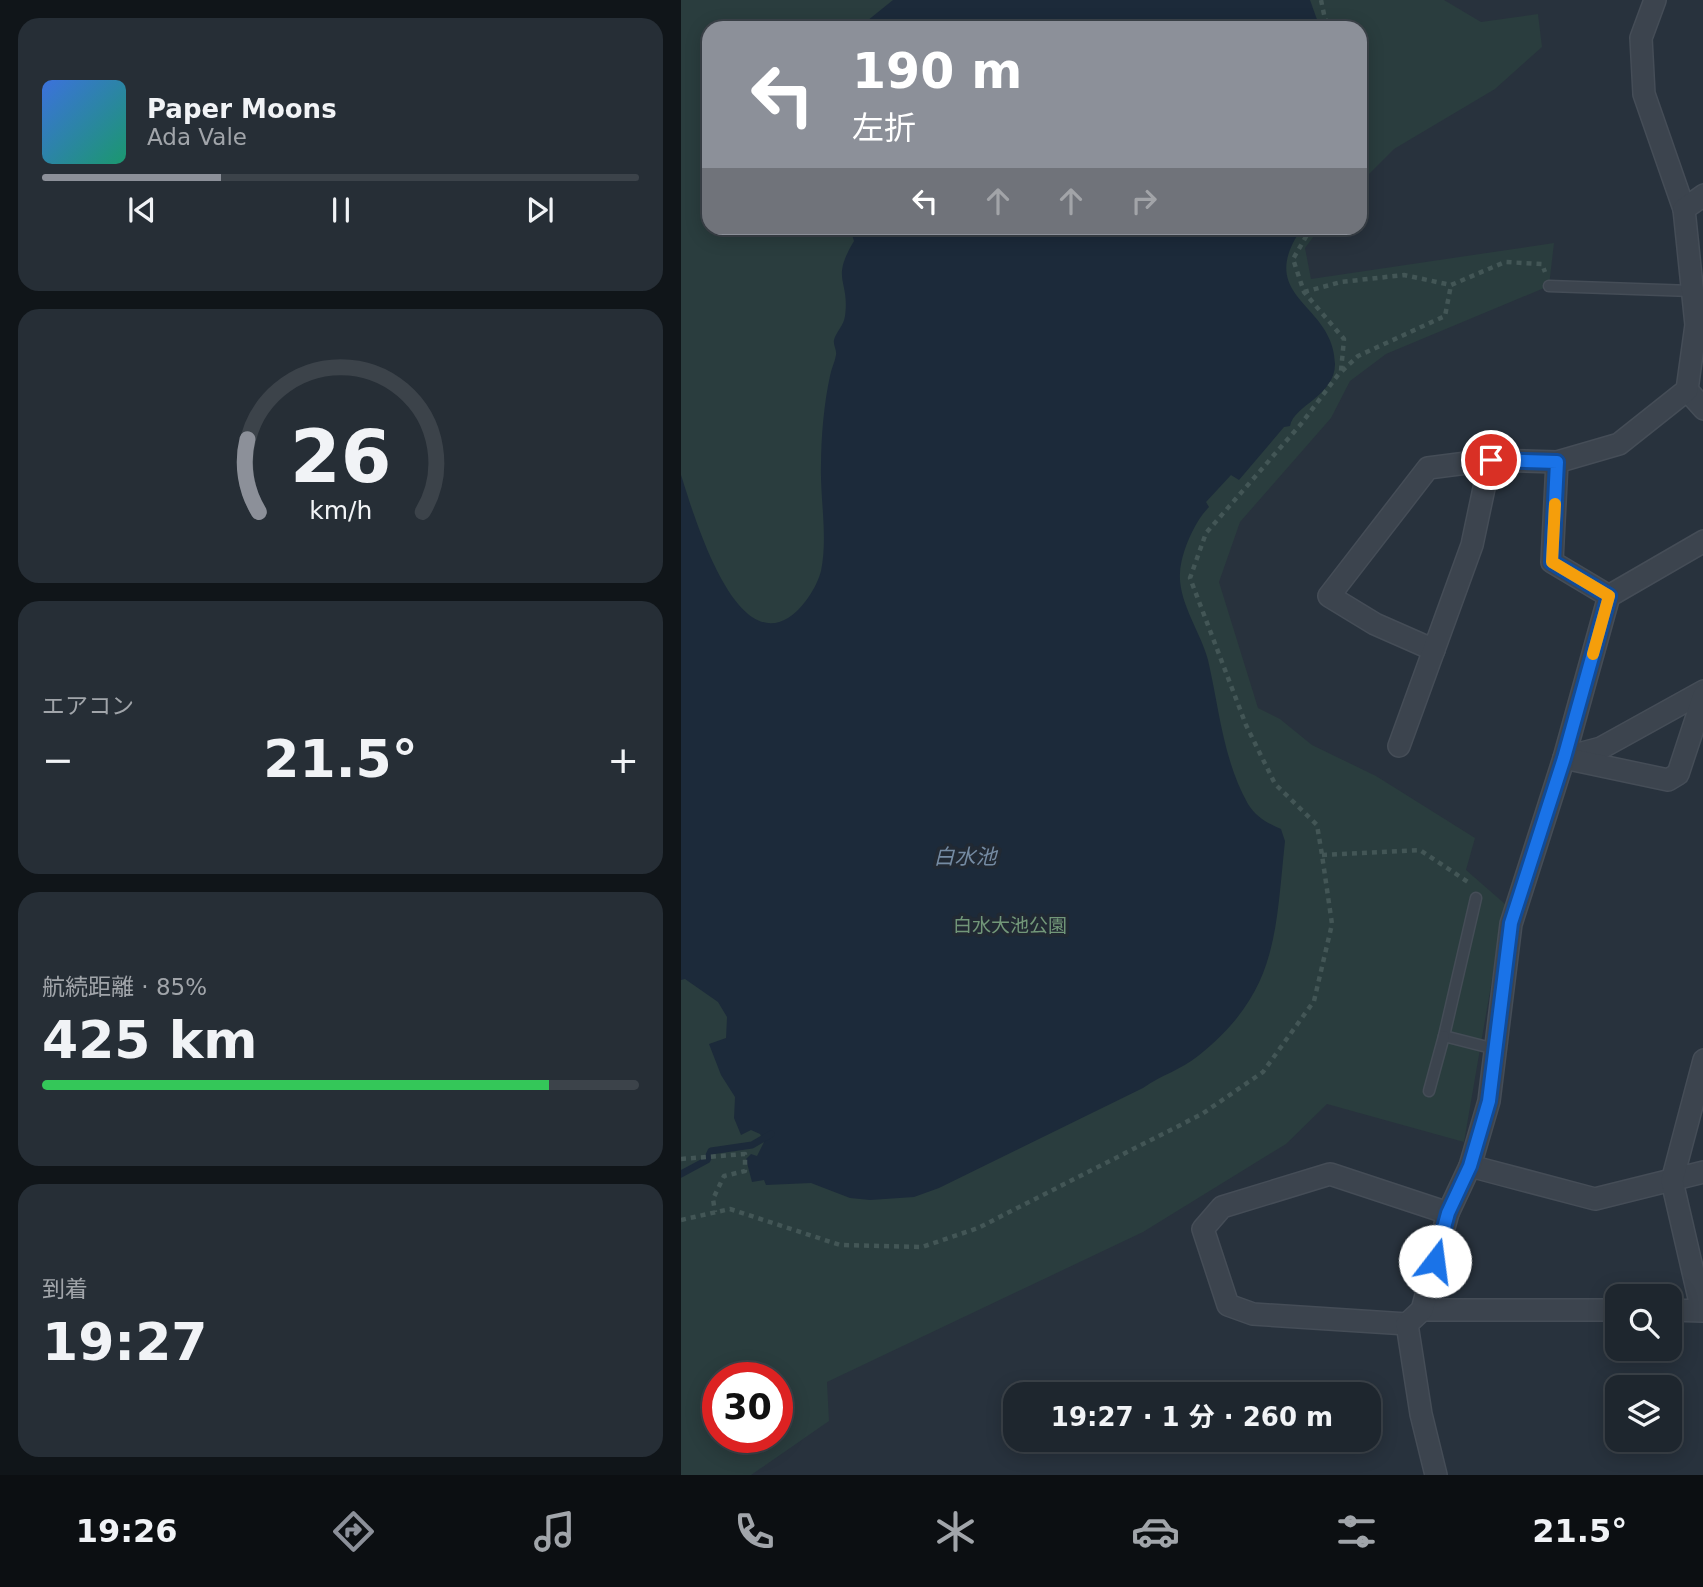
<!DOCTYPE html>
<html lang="ja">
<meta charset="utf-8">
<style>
body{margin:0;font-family:"DejaVu Sans","Noto Sans JP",sans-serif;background:#262e36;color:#f1f3f6;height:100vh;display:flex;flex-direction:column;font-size:26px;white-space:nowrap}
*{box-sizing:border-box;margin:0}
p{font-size:23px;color:#a1a5aa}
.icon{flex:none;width:38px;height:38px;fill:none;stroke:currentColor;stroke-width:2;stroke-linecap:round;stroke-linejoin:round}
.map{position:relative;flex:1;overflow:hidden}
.side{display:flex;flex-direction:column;gap:18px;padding:18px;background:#101519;width:681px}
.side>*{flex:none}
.banner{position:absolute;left:21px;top:21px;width:665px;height:214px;border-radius:21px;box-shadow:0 4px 18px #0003,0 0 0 2px #3c434a;background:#8c9099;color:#fff;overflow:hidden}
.buttons{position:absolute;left:924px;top:1284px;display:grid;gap:14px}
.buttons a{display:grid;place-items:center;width:77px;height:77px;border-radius:14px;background:#1e262e;box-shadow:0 4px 18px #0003,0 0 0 2px #3c434a;font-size:35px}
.speed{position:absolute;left:21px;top:1362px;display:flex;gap:14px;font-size:35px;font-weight:700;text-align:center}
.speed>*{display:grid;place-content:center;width:91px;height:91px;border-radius:50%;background:#1e262e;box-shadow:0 4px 18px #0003,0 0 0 2px #3c434a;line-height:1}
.speed .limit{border:10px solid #d22;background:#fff;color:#111}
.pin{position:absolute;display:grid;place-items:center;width:60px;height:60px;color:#fff;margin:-30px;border:4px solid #fff;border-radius:50%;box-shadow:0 2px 7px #0007}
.me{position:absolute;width:77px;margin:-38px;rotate:15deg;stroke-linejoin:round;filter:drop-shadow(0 0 5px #0008)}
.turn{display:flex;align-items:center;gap:24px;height:147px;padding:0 35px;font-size:32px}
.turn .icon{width:91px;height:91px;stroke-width:2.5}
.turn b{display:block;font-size:49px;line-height:60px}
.lanes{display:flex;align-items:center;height:66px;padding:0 35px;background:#0003;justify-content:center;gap:35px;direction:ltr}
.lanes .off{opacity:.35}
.big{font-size:52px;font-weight:700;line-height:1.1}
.side .card{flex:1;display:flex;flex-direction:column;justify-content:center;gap:10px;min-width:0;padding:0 24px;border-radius:21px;background:#262e36}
.side .dial{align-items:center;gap:0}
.dial svg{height:182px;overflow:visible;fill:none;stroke:#3c434a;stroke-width:7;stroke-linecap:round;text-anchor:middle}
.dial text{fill:#f1f3f6;stroke:none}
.song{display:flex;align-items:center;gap:21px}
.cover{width:84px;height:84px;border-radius:10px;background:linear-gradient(135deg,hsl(220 70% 55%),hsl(160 70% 35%))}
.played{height:7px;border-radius:4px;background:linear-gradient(90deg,#8c9099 30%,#3c434a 30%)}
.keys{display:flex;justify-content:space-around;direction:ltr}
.heat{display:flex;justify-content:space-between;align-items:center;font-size:38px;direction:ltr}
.charge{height:10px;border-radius:5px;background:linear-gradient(90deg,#34c759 85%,#3c434a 0)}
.trip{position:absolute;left:322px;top:1382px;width:378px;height:70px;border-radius:21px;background:#1e262e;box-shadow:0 4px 18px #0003,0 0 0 2px #3c434a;font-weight:700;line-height:70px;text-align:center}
.tab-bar{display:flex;height:112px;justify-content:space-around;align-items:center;background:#0c0f12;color:#a1a5aa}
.tab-bar .icon{width:49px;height:49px}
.tab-bar .current{color:#8c9099}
.tab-bar b{font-size:32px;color:#f1f3f6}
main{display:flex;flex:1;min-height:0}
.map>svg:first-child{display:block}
</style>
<main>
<section class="side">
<div class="card">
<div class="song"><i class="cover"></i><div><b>Paper Moons</b><p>Ada Vale</p></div></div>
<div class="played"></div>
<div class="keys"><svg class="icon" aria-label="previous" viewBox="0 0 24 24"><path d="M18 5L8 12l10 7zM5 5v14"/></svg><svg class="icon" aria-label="pause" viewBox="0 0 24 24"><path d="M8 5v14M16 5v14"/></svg><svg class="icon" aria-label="next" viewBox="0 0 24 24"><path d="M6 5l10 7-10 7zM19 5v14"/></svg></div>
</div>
<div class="card dial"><svg viewBox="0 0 100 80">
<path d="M14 69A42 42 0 1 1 86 69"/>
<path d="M14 69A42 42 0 0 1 9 37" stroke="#8c9099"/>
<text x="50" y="56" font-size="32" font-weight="700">26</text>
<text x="50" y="72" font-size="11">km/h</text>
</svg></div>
<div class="card"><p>エアコン</p>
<div class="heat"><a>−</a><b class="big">21.5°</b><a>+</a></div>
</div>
<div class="card"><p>航続距離 · 85%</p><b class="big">425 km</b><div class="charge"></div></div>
<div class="card"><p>到着</p><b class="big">19:27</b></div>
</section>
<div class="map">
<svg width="1023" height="1475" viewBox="0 0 1023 1475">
<rect width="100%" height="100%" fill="#28323d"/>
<path fill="#2a3d3e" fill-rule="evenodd" d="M0,0h763l37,22 57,-8 4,33 -47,42 -101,60 -34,34v-155h-651v200h611l-15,20 6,31 243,-36 -5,43 -163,68 -36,27 -19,37 -91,104 -21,60 39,126 22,11 32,26 64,31 99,62 -9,32 39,34 -41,238 -137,-38 -41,40 -143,88 -316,150 2,39 -78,54h-70zM37,1377h59v60h-59z"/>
<g fill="#1c2a3a">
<polygon points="212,0 629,0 639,28 183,28 186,21"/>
<path d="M169,228h452c-49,71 32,74 33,136 0,32 -41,41 -45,62l-6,1 -45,53 -8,-5 -25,27 3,5c-14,14 -28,45 -29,66 -2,29 21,60 28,87 11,47 15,100 40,144 8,13 19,19 33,25l4,12c-10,94 -7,151 -87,215 -17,14 -37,19 -55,32l-204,100 -25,9 -44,3 -20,-2 -39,-15 -45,2 -2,-5 -12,2 -6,-23 5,-5 6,2 7,-14 -4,-8 -9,-4 -10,5 -7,-17 1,-21 -14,-22 -12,-31 17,-6 1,-21 -9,-15 -33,-23 -4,1v-505c12,37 52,177 107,143 14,-8 29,-31 33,-47 7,-34 -1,-72 0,-106 0,-28 3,-62 9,-89 1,-7 5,-14 6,-21 1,-5 -3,-10 -2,-15 2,-8 10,-15 11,-24 5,-37 -15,-35 9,-75z"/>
</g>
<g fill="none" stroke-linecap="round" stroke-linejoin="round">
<polyline stroke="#1c2a3a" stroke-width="7" points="0,1174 26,1160 30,1151 71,1145 90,1134"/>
<g stroke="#454d57" stroke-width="13">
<g id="service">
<polyline points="868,286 1011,291"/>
<polyline points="795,898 763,1036 814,1049"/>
<polyline points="748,1091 763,1036"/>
</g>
</g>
<g stroke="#454d57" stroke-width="24">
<g id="minor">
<polyline points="974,0 960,38 963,94 1003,209"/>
<polyline points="1006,390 1023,409"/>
<polyline points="876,462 871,562 928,596"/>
<polyline points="753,650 694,624 648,596 747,468 809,460 876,462 938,444 1006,390 1015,325 1003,209 1023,195"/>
<polyline points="718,746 791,545 809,460"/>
<polyline points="886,757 920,748 1023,691"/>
<polyline points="883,758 987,780 997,774 1023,695"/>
<polyline points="789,1166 914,1199 1023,1172"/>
<polyline points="741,1310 936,1310"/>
<polyline points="989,1310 1021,1311 991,1181 1023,1060"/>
<polyline points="726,1324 572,1314 547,1305 522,1229 541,1207 649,1174 767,1213"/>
<polyline points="755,1475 740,1414 726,1324 741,1310 767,1213 789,1166 808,1101 830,924 883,758 928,596 1023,541"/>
</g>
</g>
<g stroke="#435656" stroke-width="4.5" stroke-dasharray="5 5" stroke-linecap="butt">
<polyline points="640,0 644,19 651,28"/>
<polyline points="679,63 679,68"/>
<polyline points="623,292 660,282 723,275 770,285 824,262 861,264 864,272"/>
<polyline points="661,371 677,356 764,316 770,285"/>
<polyline points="641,855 739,850 790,884"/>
<polyline points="0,1159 64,1154 64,1171 43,1176 32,1199 34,1212"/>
<polyline points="0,1220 49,1209 159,1245 241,1247 297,1228 521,1114 582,1072 633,1001 651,924 641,855 636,825 594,784 565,725 509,578 525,533 620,424 660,371 663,339 623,292 612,259 630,228"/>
</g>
<use href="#service" stroke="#3c444e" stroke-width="10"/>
<use href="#minor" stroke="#3c444e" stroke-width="21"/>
</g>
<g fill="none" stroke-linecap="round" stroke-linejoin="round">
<g stroke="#114b97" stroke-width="18">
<polyline id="route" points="754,1261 767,1213 789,1166 808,1101 830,923 883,758 928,596 871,562 876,462 810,460"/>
</g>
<use href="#route" stroke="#1a73e8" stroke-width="12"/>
<polyline stroke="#f59e0b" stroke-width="12" points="874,504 871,562 928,596 912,654"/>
</g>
<g text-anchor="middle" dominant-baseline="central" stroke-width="7" stroke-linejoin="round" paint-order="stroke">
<g font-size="19" fill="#729779" stroke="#212933">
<text x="329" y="925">白水大池公園</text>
</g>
<g font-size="21" font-style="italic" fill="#758ba3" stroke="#212933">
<text x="284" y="857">白水池</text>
</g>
</g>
</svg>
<div class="buttons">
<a><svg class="icon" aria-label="search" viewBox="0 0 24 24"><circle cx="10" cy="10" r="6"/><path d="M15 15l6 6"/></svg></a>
<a><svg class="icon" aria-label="layers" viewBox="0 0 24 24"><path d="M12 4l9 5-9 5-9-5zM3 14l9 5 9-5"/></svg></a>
</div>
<div class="speed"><div class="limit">30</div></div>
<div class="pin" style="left:810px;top:460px;background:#d93025"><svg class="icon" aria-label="arrive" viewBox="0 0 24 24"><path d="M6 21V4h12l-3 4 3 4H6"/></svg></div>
<svg class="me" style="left:754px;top:1261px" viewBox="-20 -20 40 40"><circle r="19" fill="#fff"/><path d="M0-13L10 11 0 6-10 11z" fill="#1a73e8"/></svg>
<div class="trip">19:27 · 1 分 · 260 m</div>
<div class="banner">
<div class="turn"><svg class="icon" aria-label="left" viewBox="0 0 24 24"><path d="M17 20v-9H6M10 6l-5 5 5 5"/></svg><div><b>190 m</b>左折</div></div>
<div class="lanes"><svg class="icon" aria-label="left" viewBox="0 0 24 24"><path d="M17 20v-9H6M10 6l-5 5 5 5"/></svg><svg class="icon off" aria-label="ahead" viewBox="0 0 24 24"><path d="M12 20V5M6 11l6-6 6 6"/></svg><svg class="icon off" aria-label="ahead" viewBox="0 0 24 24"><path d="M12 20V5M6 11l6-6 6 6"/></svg><svg class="icon off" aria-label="right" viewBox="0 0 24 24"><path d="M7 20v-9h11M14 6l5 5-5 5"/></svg></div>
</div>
</div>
</main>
<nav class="tab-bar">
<b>19:26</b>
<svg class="icon current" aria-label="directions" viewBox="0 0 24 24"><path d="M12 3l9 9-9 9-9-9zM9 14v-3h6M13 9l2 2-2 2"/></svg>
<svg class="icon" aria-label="music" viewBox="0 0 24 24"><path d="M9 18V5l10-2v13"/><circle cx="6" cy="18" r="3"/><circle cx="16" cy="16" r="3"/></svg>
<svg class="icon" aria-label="phone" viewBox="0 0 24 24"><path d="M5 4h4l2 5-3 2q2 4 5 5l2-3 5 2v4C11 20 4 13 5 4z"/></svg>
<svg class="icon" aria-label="climate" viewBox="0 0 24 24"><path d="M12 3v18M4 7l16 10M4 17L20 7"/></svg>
<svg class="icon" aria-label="car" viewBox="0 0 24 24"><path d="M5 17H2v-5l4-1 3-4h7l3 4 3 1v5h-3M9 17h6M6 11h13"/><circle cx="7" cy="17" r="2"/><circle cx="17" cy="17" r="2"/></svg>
<svg class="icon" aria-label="filters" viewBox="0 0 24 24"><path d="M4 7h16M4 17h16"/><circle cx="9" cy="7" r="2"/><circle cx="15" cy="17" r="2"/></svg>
<b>21.5°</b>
</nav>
